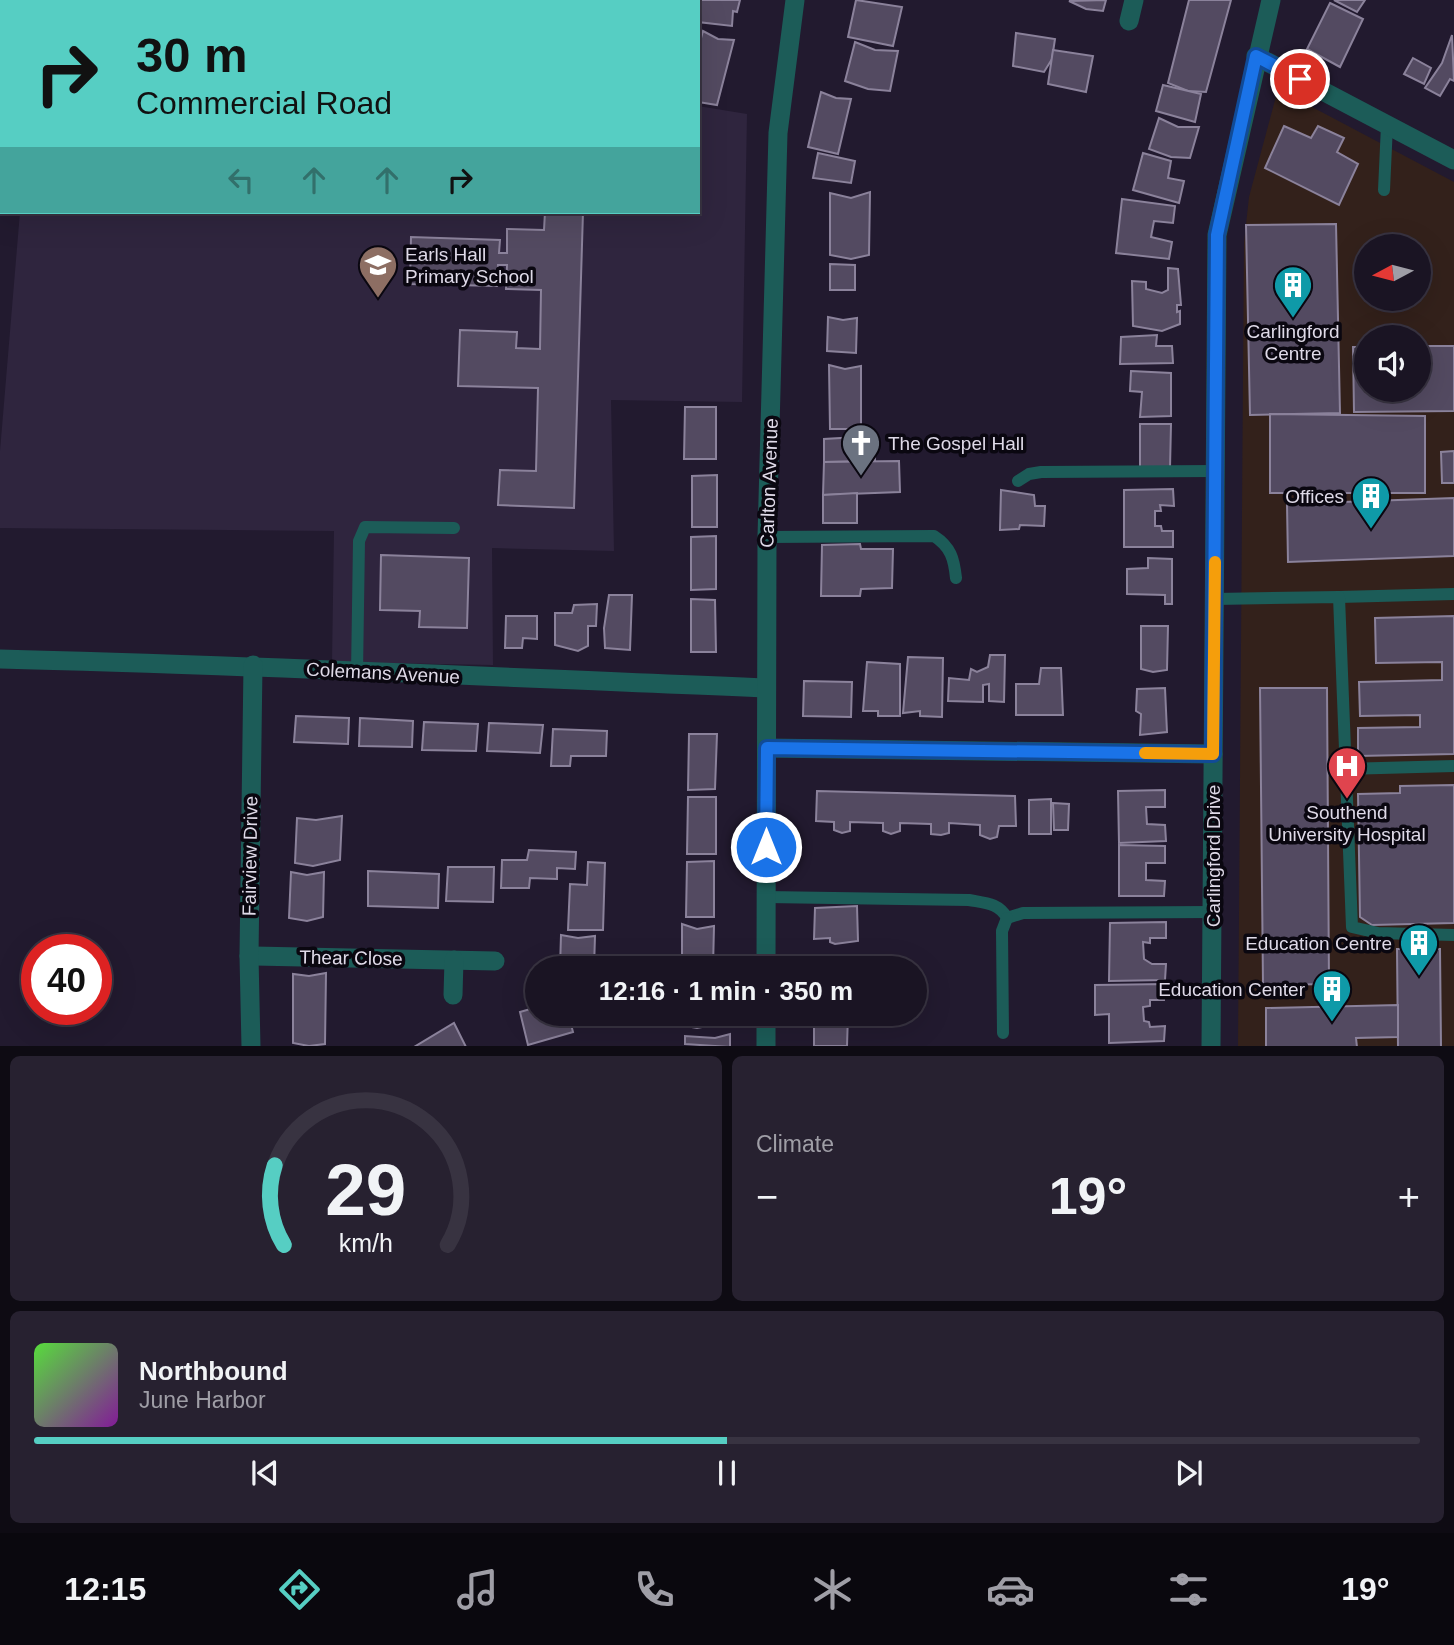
<!DOCTYPE html>
<meta charset="utf-8">
<style>
body{margin:0;font-family:Helvetica,sans-serif;background:#272130;color:#f1f3f6;height:100vh;display:flex;flex-direction:column;font-size:26px;white-space:nowrap}
*{box-sizing:border-box;margin:0}
p{font-size:23px;color:#9f9ea6}
.icon{flex:none;width:38px;height:38px;fill:none;stroke:currentColor;stroke-width:2;stroke-linecap:round;stroke-linejoin:round}
.map{position:relative;height:1046px;overflow:hidden}
.sheet{display:flex;flex-direction:column;gap:10px;padding:10px;background:#0e0b13;flex:1}
.sheet>*{flex:none}
.hud{position:absolute;left:0px;top:0px;width:700px;height:214px;box-shadow:0 7px 28px #0002,0 0 0 2px #383341;background:#56cec3;color:#111;overflow:hidden}
.needle{width:46px;rotate:263deg}
.buttons{position:absolute;left:1354px;top:234px;display:grid;gap:14px}
.buttons a{display:grid;place-items:center;width:77px;height:77px;border-radius:50%;background:#1a1423;box-shadow:0 7px 28px #0002,0 0 0 2px #383341;font-size:35px}
.speed{position:absolute;left:21px;top:934px;display:flex;gap:14px;font-size:35px;font-weight:700;text-align:center}
.speed>*{display:grid;place-content:center;width:91px;height:91px;border-radius:50%;background:#1a1423;box-shadow:0 7px 28px #0002,0 0 0 2px #383341;line-height:1}
.speed .limit{border:10px solid #d22;background:#fff;color:#111}
.pin{position:absolute;display:grid;place-items:center;width:60px;height:60px;color:#fff;margin:-30px;border:4px solid #fff;border-radius:50%;box-shadow:0 2px 7px #0007}
.me{position:absolute;width:77px;margin:-38px;rotate:0deg;stroke-linejoin:round;filter:drop-shadow(0 0 5px #0008)}
.turn{display:flex;align-items:center;gap:24px;height:147px;padding:0 21px;font-size:32px}
.turn .icon{width:91px;height:91px;stroke-width:2.5}
.turn b{display:block;font-size:49px;line-height:60px}
.lanes{display:flex;align-items:center;height:66px;padding:0 21px;background:#0003;justify-content:center;gap:35px;direction:ltr}
.lanes .off{opacity:.35}
.big{font-size:52px;font-weight:600;line-height:1.1}
.sheet .widget{flex:1;display:flex;flex-direction:column;justify-content:center;gap:10px;min-width:0;padding:0 24px;border-radius:10px;background:#272130}
.sheet .dial{align-items:center;gap:0}
.dial svg{height:182px;overflow:visible;fill:none;stroke:#383341;stroke-width:7;stroke-linecap:round;text-anchor:middle}
.dial text{fill:#f1f3f6;stroke:none}
.song{display:flex;align-items:center;gap:21px}
.cover{width:84px;height:84px;border-radius:10px;background:linear-gradient(135deg,hsl(110 70% 55%),hsl(290 70% 35%))}
.played{height:7px;border-radius:4px;background:linear-gradient(90deg,#56cec3 50%,#383341 50%)}
.keys{display:flex;justify-content:space-around;direction:ltr}
.heat{display:flex;justify-content:space-between;align-items:center;font-size:38px;direction:ltr}
.sheet .tiles{flex:1;display:grid;gap:10px;grid-template-columns:1fr 1fr}
.widget:last-child{grid-column:span 2}
.trip{position:absolute;left:525px;top:956px;width:402px;height:70px;border-radius:35px;background:#1a1423;box-shadow:0 7px 28px #0002,0 0 0 2px #383341;font-weight:600;line-height:70px;text-align:center}
.menu{display:flex;height:112px;justify-content:space-around;align-items:center;background:#0a080e;color:#9f9ea6}
.menu .icon{width:49px;height:49px}
.menu .selected{color:#56cec3}
.menu b{font-size:32px;color:#f1f3f6}
.map>svg:first-child{display:block}
</style>
<div class="map">
<svg width="1454" height="1047" viewBox="0 0 1454 1047">
<rect width="100%" height="100%" fill="#221a2f"/>
<polygon fill="#2f253e" points="698,106 747,114 742,402 611,400 614,551 492,548 493,665 332,662 334,531 0,528 0,451 20,212 698,212"/>
<path fill="#33211b" fill-rule="evenodd" d="M1278,89l176,93v864l-216,1 6,-804 5,-46zM1367,247h52v52h-52zM1367,338h52v52h-52z"/>
<g fill="#534a61" stroke="#8b829b" stroke-width="2">
<polygon points="676,0 740,0 737,12 733,11 732,26 698,22 698,2"/>
<polygon points="856,0 902,7 893,46 848,37"/>
<polygon points="1106,0 1103,11 1086,9 1069,1"/>
<polygon points="1189,0 1231,0 1206,92 1188,91 1168,83"/>
<polygon points="1334,0 1365,0 1357,12"/>
<polygon points="1330,3 1363,19 1340,67 1307,49"/>
<polygon points="703,31 718,39 734,40 717,105 698,102 698,49"/>
<polygon points="1016,33 1055,39 1052,59 1044,72 1013,66"/>
<polygon points="1452,35 1454,81 1450,79 1440,96 1425,88 1442,63"/>
<polygon points="855,42 875,50 898,51 890,91 868,89 845,81"/>
<polygon points="1053,50 1093,56 1086,92 1048,84"/>
<polygon points="1413,58 1431,68 1424,84 1404,74"/>
<polygon points="1163,85 1201,94 1195,122 1156,111"/>
<polygon points="821,92 836,98 851,99 838,154 808,147"/>
<polygon points="1159,118 1178,127 1199,127 1190,158 1171,157 1149,149"/>
<polygon points="1284,126 1311,138 1318,126 1344,138 1337,152 1358,164 1339,205 1265,168"/>
<polygon points="818,153 855,161 851,183 813,178"/>
<polygon points="1143,153 1171,161 1168,178 1184,181 1179,203 1133,190"/>
<polygon points="870,192 869,255 851,259 830,255 830,193 851,198"/>
<polygon points="1122,199 1175,206 1173,223 1154,221 1151,237 1172,242 1169,259 1116,253"/>
<polygon points="545,212 583,212 574,508 498,505 500,470 536,471 538,388 458,386 460,330 517,332 516,348 540,349 541,290 506,289 507,265 498,265 497,286 410,284 411,237 500,240 499,253 507,253 507,229 544,230"/>
<polygon points="1336,224 1340,413 1250,415 1246,225"/>
<polygon points="830,264 855,265 855,290 830,290"/>
<polygon points="1168,268 1178,269 1181,305 1177,305 1177,312 1180,311 1180,324 1162,331 1133,326 1132,281 1146,282 1146,289 1162,293 1168,290"/>
<polygon points="828,317 843,320 857,318 856,353 827,351"/>
<polygon points="1157,335 1156,346 1172,346 1173,363 1120,364 1121,337"/>
<polygon points="1419,346 1454,346 1454,411 1354,412 1353,347 1367,347 1367,390 1419,390"/>
<polygon points="829,365 845,369 861,366 861,429 830,429"/>
<polygon points="1131,371 1171,373 1171,416 1140,417 1142,392 1130,391"/>
<polygon points="685,407 716,407 716,459 684,459"/>
<polygon points="1270,414 1425,416 1425,493 1270,493"/>
<polygon points="1140,424 1171,424 1170,468 1140,468"/>
<polygon points="874,436 875,461 824,462 824,439"/>
<polygon points="1454,451 1454,483 1442,483 1441,452"/>
<polygon points="899,461 900,492 823,495 824,462"/>
<polygon points="717,475 717,527 692,527 692,476"/>
<polygon points="1173,489 1174,506 1160,505 1161,511 1155,511 1155,526 1161,526 1162,531 1173,531 1173,547 1124,547 1124,490"/>
<polygon points="1001,490 1034,495 1035,506 1045,506 1044,526 1020,525 1019,529 1000,530"/>
<polygon points="857,493 857,523 823,523 823,495"/>
<polygon points="1454,498 1454,556 1288,562 1287,504"/>
<polygon points="716,536 716,589 691,590 691,537"/>
<polygon points="860,544 861,549 893,549 892,588 861,589 860,596 821,596 822,545"/>
<polygon points="381,555 469,558 467,628 419,627 420,611 380,610"/>
<polygon points="1148,558 1172,559 1172,604 1165,604 1165,595 1127,594 1127,569 1148,568"/>
<polygon points="609,595 632,595 630,650 605,648 604,628"/>
<polygon points="691,599 715,600 716,652 691,652"/>
<polygon points="597,604 596,626 588,626 588,646 578,651 555,645 555,613 572,613 574,605"/>
<polygon points="506,616 537,616 537,639 523,638 522,648 505,648"/>
<polygon points="1454,616 1454,754 1358,756 1358,728 1420,727 1420,715 1360,716 1359,682 1442,680 1442,662 1376,663 1375,618"/>
<polygon points="1141,626 1168,626 1167,670 1153,672 1141,669"/>
<polygon points="990,655 1005,655 1004,702 989,701 989,684 983,685 983,702 948,701 949,678 969,680 971,669 977,672 988,667"/>
<polygon points="908,657 943,658 942,717 920,716 920,711 903,713"/>
<polygon points="867,662 900,664 900,716 878,716 878,711 863,711"/>
<polygon points="1041,668 1061,668 1063,715 1016,715 1016,684 1039,684"/>
<polygon points="804,681 852,682 851,717 803,716"/>
<polygon points="1165,688 1167,732 1140,735 1141,714 1136,711 1137,689"/>
<polygon points="1260,688 1327,688 1329,984 1263,985"/>
<polygon points="296,716 349,718 348,744 294,742"/>
<polygon points="360,718 413,721 412,747 359,746"/>
<polygon points="424,722 478,724 476,751 422,750"/>
<polygon points="489,723 543,725 540,753 487,751"/>
<polygon points="553,729 607,731 606,756 571,756 570,766 551,766"/>
<polygon points="689,734 717,734 715,789 688,790"/>
<polygon points="1454,785 1454,923 1372,925 1360,917 1358,794 1400,793 1400,786"/>
<polygon points="1165,790 1165,807 1146,807 1147,824 1165,825 1166,841 1119,843 1118,791"/>
<polygon points="817,791 1015,796 1016,826 999,826 997,837 990,839 980,835 980,825 949,823 949,833 941,835 931,834 931,824 900,823 900,831 891,834 883,831 883,823 850,822 850,831 842,833 834,830 834,822 816,821"/>
<polygon points="688,797 716,797 716,854 687,854"/>
<polygon points="1051,799 1051,834 1029,834 1029,800"/>
<polygon points="1053,803 1069,804 1068,830 1054,830"/>
<polygon points="342,816 340,860 313,866 295,863 297,818 316,820"/>
<polygon points="1119,845 1165,846 1165,863 1146,863 1146,880 1165,881 1164,896 1119,896"/>
<polygon points="529,850 576,852 575,869 557,868 557,879 530,878 529,888 501,888 502,860 527,860"/>
<polygon points="714,861 714,917 686,917 687,862"/>
<polygon points="588,862 605,863 603,930 568,930 570,884 587,885"/>
<polygon points="448,867 494,867 493,902 446,901"/>
<polygon points="368,871 439,874 438,908 368,906"/>
<polygon points="291,872 307,875 324,872 323,917 307,921 289,918"/>
<polygon points="857,906 858,941 835,944 830,942 830,938 814,939 815,908"/>
<polygon points="1166,922 1166,938 1150,938 1150,943 1143,942 1144,959 1152,964 1166,964 1165,980 1109,981 1110,923"/>
<polygon points="682,924 697,929 714,926 713,968 682,968"/>
<polygon points="561,935 578,938 595,936 594,968 560,968"/>
<polygon points="1397,949 1440,949 1441,1047 1398,1047"/>
<polygon points="847,957 847,968 815,968 815,958"/>
<polygon points="326,973 325,1044 309,1046 293,1043 293,974 309,976"/>
<polygon points="1165,984 1164,1000 1150,1000 1150,1006 1143,1007 1144,1021 1149,1022 1150,1027 1165,1026 1164,1041 1109,1043 1109,1014 1095,1015 1095,985"/>
<polygon points="1398,1005 1398,1037 1356,1038 1357,1047 1266,1047 1266,1008"/>
<polygon points="537,1007 537,1013 568,1013 573,1032 528,1045 520,1012"/>
<polygon points="681,1013 713,1013 713,1025 697,1028 680,1025"/>
<polygon points="814,1014 848,1014 847,1046 814,1046"/>
<polygon points="454,1023 466,1047 414,1047"/>
<polygon points="730,1034 730,1047 685,1044 685,1036 715,1038"/>
</g>
<g fill="none" stroke-linecap="round" stroke-linejoin="round">
<g stroke="#1c5c58" stroke-width="12">
<polyline points="1384,190 1387,125"/>
<polyline points="1018,481 1029,474 1041,472 1215,471"/>
<path d="M767,537l167,-1c17,11 20,23 22,42"/>
<polyline points="1339,597 1454,594"/>
<polyline points="1215,599 1339,597 1352,927 1378,933 1454,935"/>
<polyline points="357,673 359,541 365,527 454,528"/>
<polyline points="1344,769 1454,766"/>
<path d="M766,897l203,3c16,3 30,3 38,18l16,-5 189,-1"/>
<polyline points="1003,1033 1002,931 1007,918"/>
</g>
<g stroke="#1c5c58" stroke-width="19">
<polyline points="1129,21 1134,0"/>
<polyline points="1256,56 1454,160"/>
<path d="M0,659c255,6 510,19 766,29"/>
<polyline points="767,748 1213,754"/>
<polyline points="249,956 495,961"/>
<polyline points="453,995 454,960"/>
<polyline points="251,1047 249,956 253,665"/>
<polyline points="1211,1047 1217,235 1271,0"/>
</g>
<g stroke="#1c5c58" stroke-width="19">
<polyline points="766,968 767,537 778,133 795,0"/>
<polyline points="766,1047 766,1013"/>
</g>
</g>
<g fill="none" stroke-linecap="round" stroke-linejoin="round">
<g stroke="#114b97" stroke-width="18">
<polyline id="route" points="766,847 767,748 1213,754 1217,235 1256,56 1300,79"/>
</g>
<use href="#route" stroke="#1a73e8" stroke-width="12"/>
<polyline stroke="#f59e0b" stroke-width="12" points="1145,753 1213,754 1215,562"/>
</g>
<defs>
<g id="school-pin" transform="scale(2.0125)"><path d="M0 17L-7.5 6A9.5 9.5 0 1 1 7.5 6Z" fill="#8d6e63" stroke="#0a0710"/><path d="M0-5L7-2L0 1L-7-2ZM-4 1L0 2.5L4 1V4Q0 6-4 4Z" fill="#fff"/></g>
<g id="building-pin" transform="scale(2.0125)"><path d="M0 17L-7.5 6A9.5 9.5 0 1 1 7.5 6Z" fill="#0f9aa8" stroke="#0a0710"/><path d="M-4-6H4V6H1V3H-1V6H-4ZM-2.5-4.3h1.7v1.8h-1.7ZM.8-4.3h1.7v1.8H.8ZM-2.5-1h1.7V.8h-1.7ZM.8-1h1.7V.8H.8Z" fill="#fff"/></g>
<g id="church-pin" transform="scale(2.0125)"><path d="M0 17L-7.5 6A9.5 9.5 0 1 1 7.5 6Z" fill="#6b7280" stroke="#0a0710"/><path d="M-1.2-6h2.4v3.5h3.3v2.4h-3.3V6h-2.4V-.1h-3.3v-2.4h3.3Z" fill="#fff"/></g>
<g id="hospital-pin" transform="scale(2.0125)"><path d="M0 17L-7.5 6A9.5 9.5 0 1 1 7.5 6Z" fill="#e0444e" stroke="#0a0710"/><path d="M-5-5h3v3.5h4V-5h3V5h-3V1.5h-4V5h-3Z" fill="#fff"/></g>
</defs>
<g fill-rule="evenodd">
<use href="#school-pin" x="378" y="265"/>
<use href="#building-pin" x="1293" y="285"/>
<use href="#church-pin" x="861" y="443"/>
<use href="#building-pin" x="1371" y="496"/>
<use href="#hospital-pin" x="1347" y="766"/>
<use href="#building-pin" x="1419" y="943"/>
<use href="#building-pin" x="1332" y="989"/>
</g>
<g text-anchor="middle" dominant-baseline="central" stroke-width="7" stroke-linejoin="round" paint-order="stroke">
<g font-size="19" fill="#dfdae8" stroke="#0a0710" text-anchor="end">
<text x="405" y="254" text-anchor="start">Earls Hall<tspan x="405" dy="22">Primary School</tspan></text>
<text x="1293" y="331" text-anchor="middle">Carlingford<tspan x="1293" dy="22">Centre</tspan></text>
<text x="888" y="443" text-anchor="start">The Gospel Hall</text>
<text x="1344" y="496">Offices</text>
<text x="1347" y="812" text-anchor="middle">Southend<tspan x="1347" dy="22">University Hospital</tspan></text>
<text x="1392" y="943">Education Centre</text>
<text x="1305" y="989">Education Center</text>
</g>
<g font-size="19" fill="#dfdae8" stroke="#0a0710">
<text transform="translate(769 483) rotate(-88)">Carlton Avenue</text>
<text transform="translate(383 673) rotate(3)">Colemans Avenue</text>
<text transform="translate(250 856) rotate(-89)">Fairview Drive</text>
<text transform="translate(1213 856) rotate(-90)">Carlingford Drive</text>
<text transform="translate(351 958) rotate(1)">Thear Close</text>
</g>
</g>
</svg>
<div class="buttons">
<a><svg class="needle" viewBox="-14 -14 28 28"><path d="M0-13l5 13h-10z" fill="#e53935"/><path d="M0 13l5-13h-10z" fill="#9f9ea6"/></svg></a>
<a><svg class="icon" aria-label="sound" viewBox="0 0 24 24"><path d="M4 9h4l5-4v14l-5-4H4zM17 9q2 3 0 6"/></svg></a>
</div>
<div class="speed"><div class="limit">40</div></div>
<div class="pin" style="left:1300px;top:79px;background:#d93025"><svg class="icon" aria-label="arrive" viewBox="0 0 24 24"><path d="M6 21V4h12l-3 4 3 4H6"/></svg></div>
<svg class="me" style="left:766px;top:847px" viewBox="-20 -20 40 40"><circle r="17" fill="#1a73e8" stroke="#fff" stroke-width="3"/><path d="M0-11L8 9 0 5-8 9z" fill="#fff"/></svg>
<div class="trip">12:16 · 1 min · 350 m</div>
<div class="hud">
<div class="turn"><svg class="icon" aria-label="right" viewBox="0 0 24 24"><path d="M7 20v-9h11M14 6l5 5-5 5"/></svg><div><b>30 m</b>Commercial Road</div></div>
<div class="lanes"><svg class="icon off" aria-label="left" viewBox="0 0 24 24"><path d="M17 20v-9H6M10 6l-5 5 5 5"/></svg><svg class="icon off" aria-label="ahead" viewBox="0 0 24 24"><path d="M12 20V5M6 11l6-6 6 6"/></svg><svg class="icon off" aria-label="ahead" viewBox="0 0 24 24"><path d="M12 20V5M6 11l6-6 6 6"/></svg><svg class="icon" aria-label="right" viewBox="0 0 24 24"><path d="M7 20v-9h11M14 6l5 5-5 5"/></svg></div>
</div>
</div>
<section class="sheet">
<div class="tiles">
<div class="widget dial"><svg viewBox="0 0 100 80">
<path d="M14 69A42 42 0 1 1 86 69"/>
<path d="M14 69A42 42 0 0 1 10 34" stroke="#56cec3"/>
<text x="50" y="56" font-size="32" font-weight="700">29</text>
<text x="50" y="72" font-size="11">km/h</text>
</svg></div>
<div class="widget"><p>Climate</p>
<div class="heat"><a>−</a><b class="big">19°</b><a>+</a></div>
</div>
<div class="widget">
<div class="song"><i class="cover"></i><div><b>Northbound</b><p>June Harbor</p></div></div>
<div class="played"></div>
<div class="keys"><svg class="icon" aria-label="previous" viewBox="0 0 24 24"><path d="M18 5L8 12l10 7zM5 5v14"/></svg><svg class="icon" aria-label="pause" viewBox="0 0 24 24"><path d="M8 5v14M16 5v14"/></svg><svg class="icon" aria-label="next" viewBox="0 0 24 24"><path d="M6 5l10 7-10 7zM19 5v14"/></svg></div>
</div>
</div>
</section>
<nav class="menu">
<b>12:15</b>
<svg class="icon selected" aria-label="directions" viewBox="0 0 24 24"><path d="M12 3l9 9-9 9-9-9zM9 14v-3h6M13 9l2 2-2 2"/></svg>
<svg class="icon" aria-label="music" viewBox="0 0 24 24"><path d="M9 18V5l10-2v13"/><circle cx="6" cy="18" r="3"/><circle cx="16" cy="16" r="3"/></svg>
<svg class="icon" aria-label="phone" viewBox="0 0 24 24"><path d="M5 4h4l2 5-3 2q2 4 5 5l2-3 5 2v4C11 20 4 13 5 4z"/></svg>
<svg class="icon" aria-label="climate" viewBox="0 0 24 24"><path d="M12 3v18M4 7l16 10M4 17L20 7"/></svg>
<svg class="icon" aria-label="car" viewBox="0 0 24 24"><path d="M5 17H2v-5l4-1 3-4h7l3 4 3 1v5h-3M9 17h6M6 11h13"/><circle cx="7" cy="17" r="2"/><circle cx="17" cy="17" r="2"/></svg>
<svg class="icon" aria-label="filters" viewBox="0 0 24 24"><path d="M4 7h16M4 17h16"/><circle cx="9" cy="7" r="2"/><circle cx="15" cy="17" r="2"/></svg>
<b>19°</b>
</nav>
